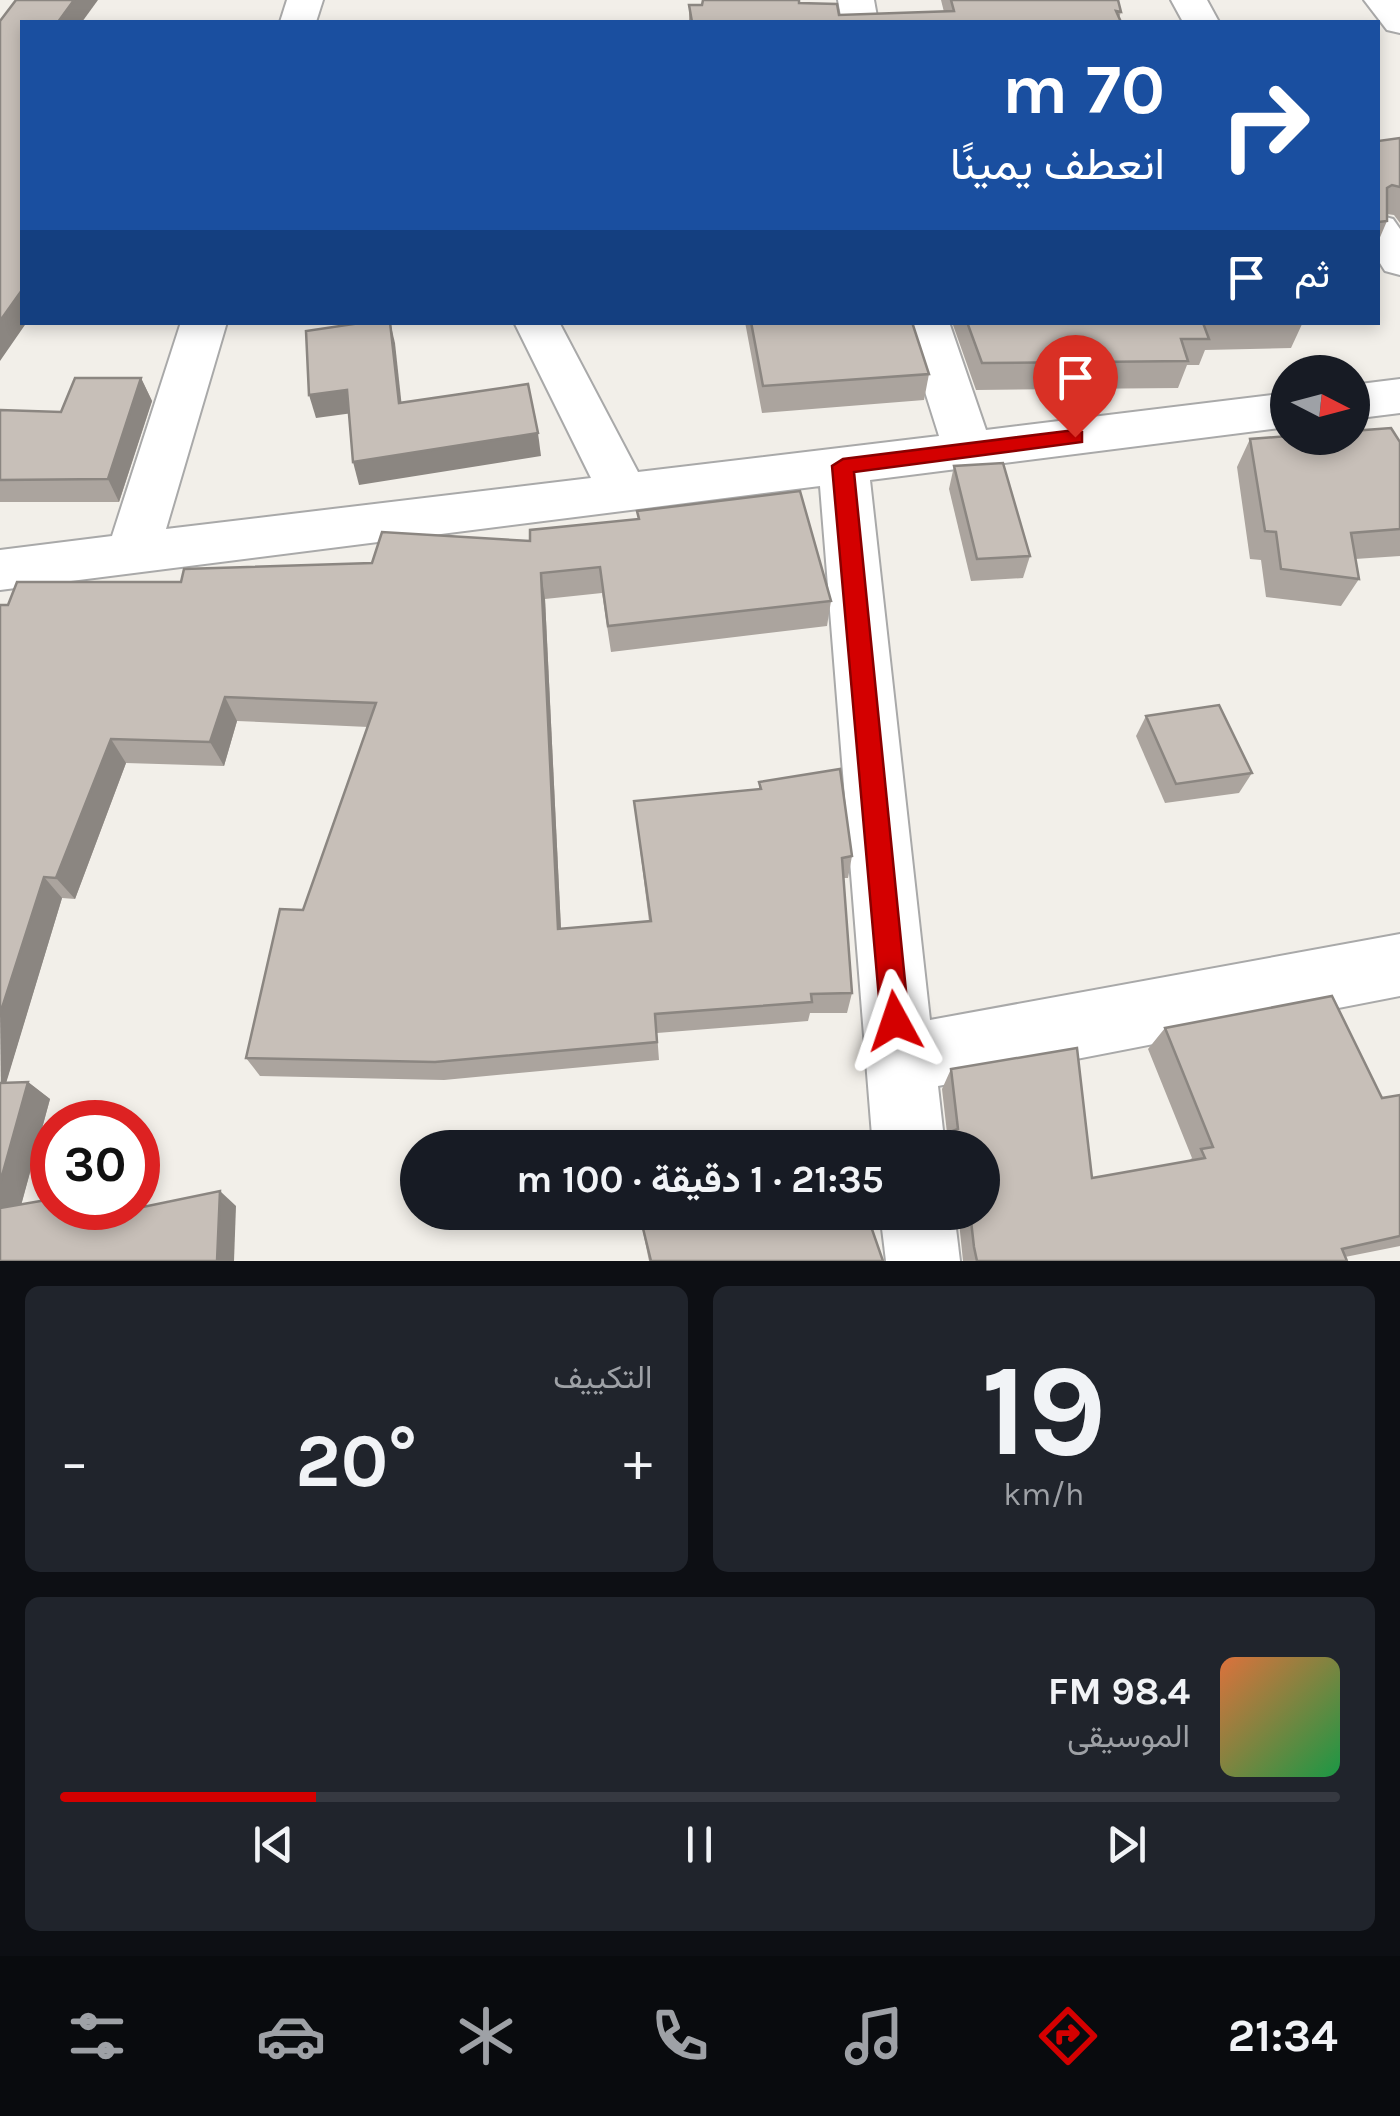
<!DOCTYPE html>
<html lang="ar">
<meta charset="utf-8">
<style>
body{margin:0;font-family:Karla,Vazirmatn,sans-serif;background:#20242c;color:#f1f3f6;direction:rtl;height:100vh;display:flex;flex-direction:column;font-size:38px;white-space:nowrap}
*{box-sizing:border-box;margin:0}
p{font-size:32px;color:#9ea1a6}
.icon{flex:none;width:55px;height:55px;fill:none;stroke:currentColor;stroke-width:2;stroke-linecap:round;stroke-linejoin:round}
.map{position:relative;height:1261px;overflow:hidden;direction:ltr}
.sheet{display:flex;flex-direction:column;gap:25px;padding:25px;background:#0d0f14;flex:1}
.sheet>*{flex:none}
.banner{position:absolute;left:20px;top:20px;width:1360px;height:305px;border-radius:0px;box-shadow:0 5px 15px #0003;direction:rtl;background:#1a4fa0;color:#fff;overflow:hidden}
.needle{width:65px;rotate:96deg}
.fabs{position:absolute;left:1270px;top:355px;display:grid;gap:20px}
.fabs a{display:grid;place-items:center;width:100px;height:100px;border-radius:50%;background:#171b24;box-shadow:0 5px 15px #0003;font-size:50px}
.speed{position:absolute;left:30px;top:1100px;display:flex;gap:20px;font-size:50px;font-weight:700;text-align:center}
.speed>*{display:grid;place-content:center;width:130px;height:130px;border-radius:50%;background:#171b24;box-shadow:0 5px 15px #0003;line-height:1}
.speed .limit{border:15px solid #d22;background:#fff;color:#111}
.pin{position:absolute;display:grid;place-items:center;width:85px;height:85px;color:#fff;margin:-102px -42px;border-radius:50% 50% 50% 0;rotate:-45deg;box-shadow:0 0 10px #0007}
.pin .icon{rotate:45deg}
.me{position:absolute;width:110px;margin:-55px;rotate:355deg;stroke-linejoin:round;filter:drop-shadow(0 0 8px #0008)}
.turn{display:flex;align-items:center;gap:35px;height:210px;padding:0 50px;font-size:45px}
.turn .icon{width:130px;height:130px;stroke-width:2.5}
.turn b{display:block;font-size:70px;line-height:85px}
.then{display:flex;align-items:center;height:95px;padding:0 50px;background:#0003;gap:20px;font-size:38px}
.big{font-size:75px;font-weight:700;line-height:1.1}
.sheet .widget{flex:1;display:flex;flex-direction:column;justify-content:center;gap:15px;min-width:0;padding:0 35px;border-radius:15px;background:#20242c}
.sheet .dial{align-items:center;gap:0}
.dial b{font-size:130px;line-height:1}
.song{display:flex;align-items:center;gap:30px}
.cover{width:120px;height:120px;border-radius:15px;background:linear-gradient(135deg,hsl(20 70% 55%),hsl(140 70% 35%))}
.played{height:10px;border-radius:5px;background:linear-gradient(90deg,#d40000 20%,#363941 20%)}
.keys{display:flex;justify-content:space-around;direction:ltr}
.heat{display:flex;justify-content:space-between;align-items:center;font-size:55px;direction:ltr}
.sheet .tiles{flex:1;display:grid;gap:25px;grid-template-columns:1fr 1fr}
.widget:last-child{grid-column:span 2}
.trip{position:absolute;left:400px;top:1130px;width:600px;height:100px;border-radius:50px;background:#171b24;box-shadow:0 5px 15px #0003;font-weight:700;line-height:100px;text-align:center;direction:rtl}
.dock{display:flex;height:160px;justify-content:space-around;align-items:center;background:#090b0e;color:#9ea1a6}
.dock .icon{width:70px;height:70px}
.dock .active{color:#d40000}
.dock b{font-size:45px;color:#f1f3f6}
.map>svg:first-child{display:block}
</style>
<div class="map">
<svg width="1400" height="1261" viewBox="0 0 1400 1261">
<rect width="100%" height="100%" fill="#f2efe9"/>
<g fill="none" stroke-linecap="round" stroke-linejoin="round">
<g stroke="#a9a9a9" stroke-width="4">
<g id="minor">
<polygon points="287,0 323,0 316,22 280,22"/>
<polygon points="838,0 874,0 878,22 842,22"/>
<polygon points="1171,0 1207,0 1219,22 1183,22"/>
<polygon points="1364,0 1400,0 1400,33 1387,30"/>
<polygon points="1378,215 1393,219 1400,229 1400,275 1385,271 1378,260"/>
<polygon points="181,322 227,322 166,529 591,478 514,322 559,322 638,472 939,436 903,322 949,322 986,430 1288,393 1288,427 870,480 930,1020 1400,934 1400,996 938,1086 945,1148 873,1148 820,486 0,590 0,550 112,536"/>
<polygon points="1400,379 1400,413 1352,419 1352,385"/>
<polygon points="880,1212 954,1212 960,1261 886,1261"/>
</g>
</g>
<use href="#minor" fill="#fff" fill-rule="evenodd"/>
</g>
<g fill="#aba49e">
<polygon points="941,0 1118,0 1121,12 1119,18 1121,22 689,22 689,5 799,3 839,15 944,12"/>
<polygon points="1400,138 1400,223 1394,215 1387,214 1387,221 1378,242 1378,141"/>
<polygon points="745,322 912,322 929,374 924,400 762,413"/>
<polygon points="952,322 1303,322 1291,348 1205,350 1199,365 1187,365 1178,388 976,390"/>
<polygon points="141,378 152,401 119,502 0,502 0,410 61,412"/>
<polygon points="1250,439 1400,442 1400,556 1355,559 1359,579 1341,606 1266,597 1261,560 1250,559 1237,467"/>
<polygon points="954,466 1030,556 1023,578 971,581 949,489"/>
<polygon points="637,511 831,601 827,626 611,652 602,593 545,599 561,929 649,921 634,801 759,790 759,782 852,856 848,878 843,878 852,993 847,1013 810,1013 808,1021 657,1033 659,1060 444,1080 260,1076 246,1058 303,910 368,727 237,721 224,766 126,763 75,899 62,898 6,1082 28,1082 50,1099 21,1205 138,1208 138,1193 146,1200 146,1205 236,1206 0,1261 8,605 181,582 372,563 530,541 638,519"/>
<polygon points="1146,716 1252,773 1239,793 1165,803 1136,736"/>
<polygon points="1165,1028 1382,1098 1400,1095 1400,1246 1345,1257 1347,1261 963,1261 958,1212 982,1212 982,1148 937,1148 944,1134 947,1133 942,1089 951,1069 1092,1178 1189,1161 1192,1158 1148,1049"/>
<polygon points="639,1212 883,1261 649,1261"/>
</g>
<g fill="#8b8681">
<polygon points="74,0 98,0 82,22 58,22"/>
<polygon points="22,290 22,322 27,322 0,361 0,321"/>
<polygon points="390,322 395,343 404,426 399,403"/>
<polygon points="141,378 152,401 119,502 108,479"/>
<polygon points="347,390 353,413 316,418 309,395"/>
<polygon points="538,433 541,456 359,485 353,462"/>
<polygon points="541,573 545,599 562,950 558,929"/>
<polygon points="225,697 237,721 224,766 210,742"/>
<polygon points="111,739 126,763 75,899 56,878"/>
<polygon points="44,877 62,898 1,1100 0,1014"/>
<polygon points="28,1082 50,1099 16,1224 0,1214 0,1183"/>
<polygon points="220,1191 236,1206 234,1261 217,1261"/>
<polygon points="138,1193 146,1200 145,1222 138,1208"/>
</g>
<g fill="#c7bfb8" stroke="#8b8681" stroke-width="2.5">
<polygon points="16,0 74,0 58,22 22,22 22,290 0,321 0,21"/>
<polygon points="703,0 799,0 799,3 837,4 839,15 954,11 951,0 1118,0 1121,12 1116,11 1121,22 692,22 689,5 702,5"/>
<polygon points="1400,138 1400,187 1392,185 1387,188 1387,221 1378,222 1378,141"/>
<polygon points="367,322 390,322 399,403 528,384 538,433 353,462 347,390 309,395 306,331"/>
<polygon points="751,322 912,322 929,374 763,386"/>
<polygon points="967,322 1232,322 1203,323 1209,339 1181,339 1188,361 982,363"/>
<polygon points="75,378 141,378 108,479 0,480 0,410 61,412"/>
<polygon points="1391,428 1400,442 1400,529 1351,533 1359,579 1281,569 1276,532 1265,531 1250,439 1288,436 1288,438 1352,438 1352,431"/>
<polygon points="1003,463 1030,556 977,559 954,466"/>
<polygon points="800,491 831,601 608,626 600,567 541,573 558,929 651,921 634,801 761,789 759,782 840,769 852,856 842,858 852,993 811,994 812,1002 655,1014 657,1042 435,1062 246,1058 280,909 303,910 376,703 225,697 210,742 111,739 56,878 44,877 0,1014 0,605 8,605 17,582 181,582 184,569 372,563 382,532 530,541 530,530 639,519 637,511"/>
<polygon points="1219,705 1252,773 1176,784 1146,716"/>
<polygon points="1332,996 1382,1098 1400,1095 1400,1236 1342,1249 1347,1261 977,1261 974,1247 970,1212 982,1212 982,1148 947,1148 944,1134 958,1129 951,1069 1077,1048 1092,1178 1205,1158 1201,1149 1213,1147 1165,1028"/>
<polygon points="28,1082 0,1183 0,1083"/>
<polygon points="220,1191 217,1261 0,1261 0,1208 52,1199 52,1208 138,1208"/>
<polygon points="639,1212 866,1212 883,1261 651,1261"/>
</g>
<polygon fill="#d40000" stroke="#8a0000" stroke-width="2.5" points="1075,430 1082,432 1082,442 854,472 909,1021 905,1030 895,1034 885,1030 881,1021 832,466 843,459"/>
</svg>
<div class="fabs">
<a><svg class="needle" viewBox="-14 -14 28 28"><path d="M0-13l5 13h-10z" fill="#e53935"/><path d="M0 13l5-13h-10z" fill="#9ea1a6"/></svg></a>
</div>
<div class="speed"><div class="limit">30</div></div>
<div class="pin" style="left:1075px;top:437px;background:#d93025"><svg class="icon" aria-label="arrive" viewBox="0 0 24 24"><path d="M6 21V4h12l-3 4 3 4H6"/></svg></div>
<svg class="me" style="left:895px;top:1021px" viewBox="-20 -20 40 40"><path d="M0-17L14 15 0 8-14 15z" fill="#d40000" stroke="#fff" stroke-width="4"/></svg>
<div class="trip">21:35 · 1 دقيقة · 100 m</div>
<div class="banner">
<div class="turn"><svg class="icon" aria-label="right" viewBox="0 0 24 24"><path d="M7 20v-9h11M14 6l5 5-5 5"/></svg><div><b>70 m</b>انعطف يمينًا</div></div>
<div class="then">ثم<svg class="icon" aria-label="arrive" viewBox="0 0 24 24"><path d="M6 21V4h12l-3 4 3 4H6"/></svg></div>
</div>
</div>
<section class="sheet">
<div class="tiles">
<div class="widget dial"><b>19</b><p>km/h</p></div>
<div class="widget"><p>التكييف</p>
<div class="heat"><a>−</a><b class="big">20°</b><a>+</a></div>
</div>
<div class="widget">
<div class="song"><i class="cover"></i><div><b>98.4 FM</b><p>الموسيقى</p></div></div>
<div class="played"></div>
<div class="keys"><svg class="icon" aria-label="previous" viewBox="0 0 24 24"><path d="M18 5L8 12l10 7zM5 5v14"/></svg><svg class="icon" aria-label="pause" viewBox="0 0 24 24"><path d="M8 5v14M16 5v14"/></svg><svg class="icon" aria-label="next" viewBox="0 0 24 24"><path d="M6 5l10 7-10 7zM19 5v14"/></svg></div>
</div>
</div>
</section>
<nav class="dock">
<b>21:34</b>
<svg class="icon active" aria-label="directions" viewBox="0 0 24 24"><path d="M12 3l9 9-9 9-9-9zM9 14v-3h6M13 9l2 2-2 2"/></svg>
<svg class="icon" aria-label="music" viewBox="0 0 24 24"><path d="M9 18V5l10-2v13"/><circle cx="6" cy="18" r="3"/><circle cx="16" cy="16" r="3"/></svg>
<svg class="icon" aria-label="phone" viewBox="0 0 24 24"><path d="M5 4h4l2 5-3 2q2 4 5 5l2-3 5 2v4C11 20 4 13 5 4z"/></svg>
<svg class="icon" aria-label="climate" viewBox="0 0 24 24"><path d="M12 3v18M4 7l16 10M4 17L20 7"/></svg>
<svg class="icon" aria-label="car" viewBox="0 0 24 24"><path d="M5 17H2v-5l4-1 3-4h7l3 4 3 1v5h-3M9 17h6M6 11h13"/><circle cx="7" cy="17" r="2"/><circle cx="17" cy="17" r="2"/></svg>
<svg class="icon" aria-label="filters" viewBox="0 0 24 24"><path d="M4 7h16M4 17h16"/><circle cx="9" cy="7" r="2"/><circle cx="15" cy="17" r="2"/></svg>
</nav>
